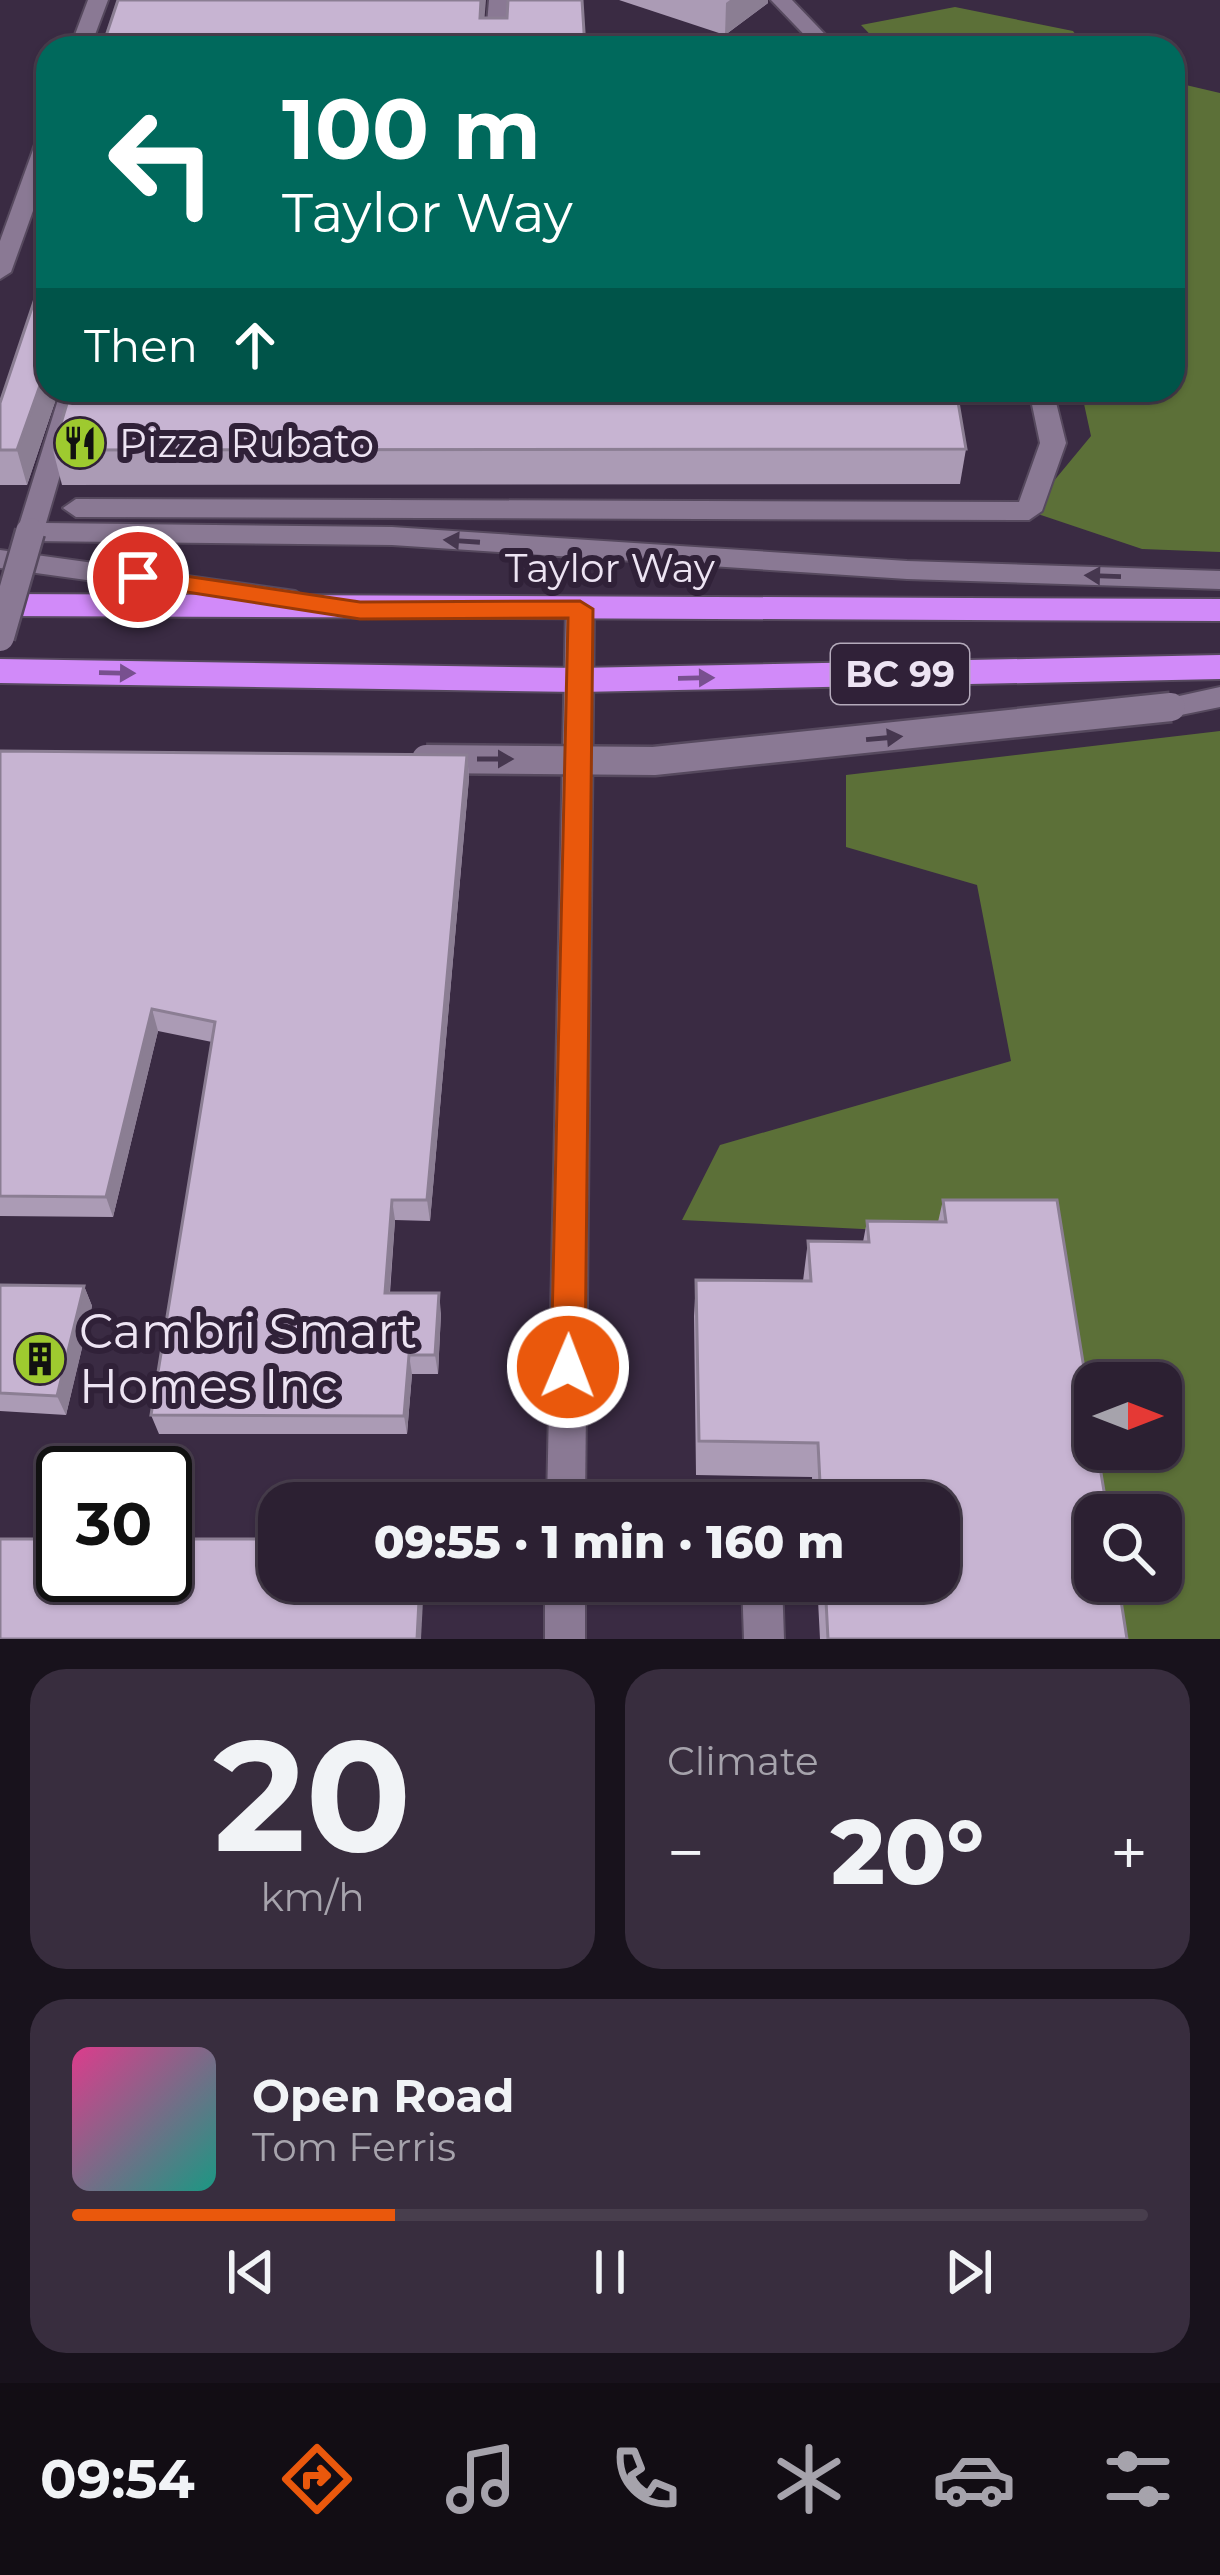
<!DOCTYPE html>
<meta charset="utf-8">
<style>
body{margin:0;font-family:Montserrat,sans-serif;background:#382d3e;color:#f1f3f6;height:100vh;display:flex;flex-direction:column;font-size:45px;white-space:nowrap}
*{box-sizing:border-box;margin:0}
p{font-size:39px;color:#a6a3ac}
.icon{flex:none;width:66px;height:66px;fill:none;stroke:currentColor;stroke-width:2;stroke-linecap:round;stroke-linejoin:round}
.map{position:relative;height:1639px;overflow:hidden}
.side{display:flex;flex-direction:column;gap:30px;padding:30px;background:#18121c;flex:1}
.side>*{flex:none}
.banner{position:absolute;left:36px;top:36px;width:1149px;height:366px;border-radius:36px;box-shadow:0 3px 9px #0004,0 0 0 3px #483e4d;background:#00695c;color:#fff;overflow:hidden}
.needle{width:78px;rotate:90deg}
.buttons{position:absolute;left:1074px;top:1362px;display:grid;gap:24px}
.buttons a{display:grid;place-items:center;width:108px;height:108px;border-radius:24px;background:#2c2032;box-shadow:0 3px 9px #0004,0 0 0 3px #483e4d;font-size:60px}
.speed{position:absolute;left:36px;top:1446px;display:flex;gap:24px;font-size:60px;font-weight:700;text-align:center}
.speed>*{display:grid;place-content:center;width:156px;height:156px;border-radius:50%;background:#2c2032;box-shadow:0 3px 9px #0004,0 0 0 3px #483e4d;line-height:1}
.speed .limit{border:6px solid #111;border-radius:18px;background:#fff;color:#111}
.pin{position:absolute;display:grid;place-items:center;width:102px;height:102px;color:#fff;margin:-51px;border:6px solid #fff;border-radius:50%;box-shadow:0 3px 12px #0007}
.me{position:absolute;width:132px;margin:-66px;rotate:1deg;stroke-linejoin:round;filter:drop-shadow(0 0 9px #0008)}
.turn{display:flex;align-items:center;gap:42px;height:252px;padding:0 48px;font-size:54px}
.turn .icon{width:156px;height:156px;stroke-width:2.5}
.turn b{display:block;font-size:84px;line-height:102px}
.then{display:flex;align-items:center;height:114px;padding:0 48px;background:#0003;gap:24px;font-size:45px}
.big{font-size:90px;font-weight:800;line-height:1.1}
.side .card{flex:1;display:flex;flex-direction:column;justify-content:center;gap:18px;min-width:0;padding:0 42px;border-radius:36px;background:#382d3e}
.side .dial{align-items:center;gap:0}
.dial b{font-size:156px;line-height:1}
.song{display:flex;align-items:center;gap:36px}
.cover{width:144px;height:144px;border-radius:18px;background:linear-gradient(135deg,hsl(330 70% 55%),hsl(170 70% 35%))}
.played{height:12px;border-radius:6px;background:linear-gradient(90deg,#ea580c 30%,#483e4d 30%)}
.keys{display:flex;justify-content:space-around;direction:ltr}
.heat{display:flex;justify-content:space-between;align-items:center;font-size:66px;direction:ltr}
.side .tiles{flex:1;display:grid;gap:30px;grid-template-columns:1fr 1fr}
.card:last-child{grid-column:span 2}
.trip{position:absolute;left:258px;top:1482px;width:702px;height:120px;border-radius:36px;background:#2c2032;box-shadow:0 3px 9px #0004,0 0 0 3px #483e4d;font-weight:800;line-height:120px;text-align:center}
.tab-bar{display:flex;height:192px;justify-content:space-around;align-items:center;background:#120d14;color:#a6a3ac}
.tab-bar .icon{width:84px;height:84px}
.tab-bar .selected{color:#ea580c}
.tab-bar b{font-size:54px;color:#f1f3f6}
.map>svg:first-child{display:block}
</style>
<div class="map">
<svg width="1220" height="1639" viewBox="0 0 1220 1639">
<rect width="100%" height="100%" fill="#3a2b43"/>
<g fill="#5c7038" fill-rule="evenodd">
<polygon points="955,7 1073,31 1085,48 883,48 861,25"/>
<polygon points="1173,82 1220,93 1220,552 1142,549 1029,511 1091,436 1081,390 1173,390"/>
<path d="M1220,731v908h-113l-9,-58h63v-66h-66l-50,-277 -363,-18 38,-75 291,-84 -34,-176 -131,-38v-72zM1095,1383h66v66h-66z"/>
</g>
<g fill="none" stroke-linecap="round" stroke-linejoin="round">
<g stroke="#56495e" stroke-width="4">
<g id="minor">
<polygon points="88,0 108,0 90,48 70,48"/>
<polygon points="489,0 509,0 505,48 485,48"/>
<polygon points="771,0 792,0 838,48 817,48"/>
<polygon points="48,133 48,169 11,272 0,279 0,241 37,139"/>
<polygon points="61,390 85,390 46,523 392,527 907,561 1220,571 1220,589 907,579 392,545 30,541 17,532"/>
<polygon points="1029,390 1053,390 1066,443 1042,511 1029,520 76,517 63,508 76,499 1019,502 1040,443"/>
<polygon points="0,550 295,591 309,600 295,609 0,568"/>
<polygon points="580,600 594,609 585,1503 547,1503 566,609"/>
<polygon points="1220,687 1220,707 1171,717 1157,707 1161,700"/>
<rect x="545" y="1581" width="40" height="58"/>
<polygon points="742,1581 782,1581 784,1639 744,1639"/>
</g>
</g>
<g stroke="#56495e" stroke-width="4">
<g id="highway">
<polygon points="0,594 1220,599 1220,621 0,616"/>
<polygon points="1220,655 1220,679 579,692 0,683 0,659 579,668"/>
</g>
</g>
<use href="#minor" fill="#8a7994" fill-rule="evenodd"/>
<use href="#highway" fill="#d18af9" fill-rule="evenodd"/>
<g stroke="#56495e" stroke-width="33" stroke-linecap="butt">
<g id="minor-bridge">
<polyline points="0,637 30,532"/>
<polyline points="426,759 654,761 1171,707"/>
</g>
</g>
<use href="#minor-bridge" stroke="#8a7994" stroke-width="28"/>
</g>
<g fill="#ab9bb5">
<polygon points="619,0 768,0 768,3 725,35"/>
<polygon points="48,390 59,390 27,485 0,485 0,403"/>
<polygon points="966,449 960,484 62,485 53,450"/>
<polygon points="0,751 467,755 469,778 430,1221 395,1220 390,1293 441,1313 438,1374 412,1374 407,1434 159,1434 151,1415 212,1042 158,1031 113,1217 0,1216"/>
<polygon points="943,1200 1127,1639 820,1639 817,1581 939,1581 939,1503 813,1503 812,1477 696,1475 694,1316 696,1280 803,1281 808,1241 863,1242 867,1221 938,1222"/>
<polygon points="0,1285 84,1286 92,1306 66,1415 0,1411"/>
</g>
<g fill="#8b7e93">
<polygon points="481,0 486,0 482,48 480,18"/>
<polygon points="730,0 768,0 768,3 725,35 726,3"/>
<polygon points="48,363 48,390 59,390 27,485 17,450"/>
<polygon points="467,755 469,778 430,1221 427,1200"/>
<polygon points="152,1009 158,1031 113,1217 106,1197"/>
<polygon points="392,1200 395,1220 388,1313 385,1293"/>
<polygon points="84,1286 92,1306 66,1415 57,1396"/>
<polygon points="439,1293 441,1313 438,1374 435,1355"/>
<polygon points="409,1355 412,1374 407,1434 404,1416"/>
<polygon points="420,1581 424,1581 421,1639 417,1639"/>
</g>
<g fill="#c7b4d2" stroke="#8b7e93" stroke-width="3">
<polygon points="118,0 481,0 480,18 507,18 508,0 582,0 585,48 102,48"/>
<polygon points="48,260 48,363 17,450 0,450 0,403"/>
<polygon points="71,390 956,390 966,449 53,450"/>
<polygon points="0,751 467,755 427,1200 392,1200 385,1293 439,1293 435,1355 409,1355 404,1416 151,1415 215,1022 152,1009 106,1197 0,1196"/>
<polygon points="943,1200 1057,1200 1095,1437 1095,1449 1097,1449 1108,1515 1095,1515 1095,1581 1118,1581 1127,1639 828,1639 825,1581 939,1581 939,1503 821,1503 818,1443 699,1441 696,1280 811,1281 808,1241 869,1242 867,1221 946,1222"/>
<polygon points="0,1285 84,1286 57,1396 0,1393"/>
<polygon points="0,1539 63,1539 63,1575 165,1575 165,1539 279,1539 279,1581 420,1581 417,1639 0,1639"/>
</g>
<defs><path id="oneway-solid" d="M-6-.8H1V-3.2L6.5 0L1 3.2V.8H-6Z" transform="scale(3)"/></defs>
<g fill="#46374f">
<use href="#oneway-solid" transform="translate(462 541) rotate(-176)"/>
<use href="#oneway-solid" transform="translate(1103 576) rotate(-178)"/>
<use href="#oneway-solid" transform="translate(884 738) rotate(-5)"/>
<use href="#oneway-solid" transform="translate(495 759)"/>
</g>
<g fill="#78508f">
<use href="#oneway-solid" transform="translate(117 673) rotate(1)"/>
<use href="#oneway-solid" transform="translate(696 678) rotate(-1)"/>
</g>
<polygon fill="#ea580c" stroke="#983908" stroke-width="3" points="138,569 360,602 580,601 593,609 585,1367 580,1379 568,1383 556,1379 551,1367 568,618 360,619 129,583 125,577"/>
<defs>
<g id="restaurant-disc" transform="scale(2.7)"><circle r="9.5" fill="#9eca2f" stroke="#302138"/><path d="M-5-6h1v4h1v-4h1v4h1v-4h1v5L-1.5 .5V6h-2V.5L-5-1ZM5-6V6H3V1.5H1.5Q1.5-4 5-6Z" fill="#111"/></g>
<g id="building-disc" transform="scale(2.7)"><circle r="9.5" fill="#9eca2f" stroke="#302138"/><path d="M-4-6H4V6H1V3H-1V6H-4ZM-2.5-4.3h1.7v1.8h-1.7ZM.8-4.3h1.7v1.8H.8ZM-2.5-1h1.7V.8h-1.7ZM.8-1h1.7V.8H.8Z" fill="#111"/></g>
</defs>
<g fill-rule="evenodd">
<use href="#restaurant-disc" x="80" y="443"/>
<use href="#building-disc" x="40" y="1359"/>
</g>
<g text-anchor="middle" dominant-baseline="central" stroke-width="12" stroke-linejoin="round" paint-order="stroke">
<rect fill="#302138" stroke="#b4aabb" stroke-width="3" x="831" y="644" width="138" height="60" rx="9"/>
<g font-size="36" font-weight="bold" fill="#ede4f3">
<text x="900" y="674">BC 99</text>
</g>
<g font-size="39" fill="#ede4f3" stroke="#302138" text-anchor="start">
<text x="119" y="443">Pizza Rubato</text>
</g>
<g font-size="39" fill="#ede4f3" stroke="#302138">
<text x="610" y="568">Taylor Way</text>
</g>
<g font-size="48" fill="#ede4f3" stroke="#302138" text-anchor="start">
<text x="79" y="1331">Cambri Smart<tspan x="79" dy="55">Homes Inc</tspan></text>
</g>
</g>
</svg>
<div class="buttons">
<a><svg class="needle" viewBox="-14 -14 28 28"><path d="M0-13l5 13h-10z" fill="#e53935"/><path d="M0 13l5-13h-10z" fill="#a6a3ac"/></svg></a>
<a><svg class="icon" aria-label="search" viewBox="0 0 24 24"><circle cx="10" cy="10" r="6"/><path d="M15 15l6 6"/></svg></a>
</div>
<div class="speed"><div class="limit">30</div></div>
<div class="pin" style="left:138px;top:577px;background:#d93025"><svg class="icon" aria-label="arrive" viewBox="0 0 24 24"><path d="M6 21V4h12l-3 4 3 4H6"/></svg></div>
<svg class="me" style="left:568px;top:1367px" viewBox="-20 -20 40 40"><circle r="17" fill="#ea580c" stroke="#fff" stroke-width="3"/><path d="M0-11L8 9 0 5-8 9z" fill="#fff"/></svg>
<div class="trip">09:55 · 1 min · 160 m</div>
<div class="banner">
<div class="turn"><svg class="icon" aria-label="left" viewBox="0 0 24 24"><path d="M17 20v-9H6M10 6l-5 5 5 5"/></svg><div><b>100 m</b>Taylor Way</div></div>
<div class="then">Then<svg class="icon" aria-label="ahead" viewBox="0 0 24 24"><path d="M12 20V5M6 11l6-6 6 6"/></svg></div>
</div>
</div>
<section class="side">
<div class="tiles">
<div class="card dial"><b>20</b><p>km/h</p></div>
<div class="card"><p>Climate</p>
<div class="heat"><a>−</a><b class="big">20°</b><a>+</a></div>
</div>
<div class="card">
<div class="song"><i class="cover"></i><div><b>Open Road</b><p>Tom Ferris</p></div></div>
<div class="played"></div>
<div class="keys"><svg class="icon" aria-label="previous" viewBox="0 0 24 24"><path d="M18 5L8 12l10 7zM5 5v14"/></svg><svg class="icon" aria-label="pause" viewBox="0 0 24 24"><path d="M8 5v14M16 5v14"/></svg><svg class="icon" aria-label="next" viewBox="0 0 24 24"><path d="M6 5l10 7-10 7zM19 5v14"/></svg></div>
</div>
</div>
</section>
<nav class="tab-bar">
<b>09:54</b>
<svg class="icon selected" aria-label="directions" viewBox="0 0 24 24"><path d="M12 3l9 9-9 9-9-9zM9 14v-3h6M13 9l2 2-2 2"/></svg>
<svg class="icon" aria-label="music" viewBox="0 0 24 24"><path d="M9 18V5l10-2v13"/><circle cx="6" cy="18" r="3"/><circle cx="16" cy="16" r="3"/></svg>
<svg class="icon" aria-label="phone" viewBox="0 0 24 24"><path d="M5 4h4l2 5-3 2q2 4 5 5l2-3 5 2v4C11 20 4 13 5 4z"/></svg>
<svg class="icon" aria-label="climate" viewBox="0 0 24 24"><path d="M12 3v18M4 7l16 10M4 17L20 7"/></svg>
<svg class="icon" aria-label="car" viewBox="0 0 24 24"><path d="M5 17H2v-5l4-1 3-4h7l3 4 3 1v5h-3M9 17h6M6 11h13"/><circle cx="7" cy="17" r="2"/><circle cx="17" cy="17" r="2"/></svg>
<svg class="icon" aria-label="filters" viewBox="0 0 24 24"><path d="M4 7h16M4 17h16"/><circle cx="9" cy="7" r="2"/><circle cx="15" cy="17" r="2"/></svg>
</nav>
